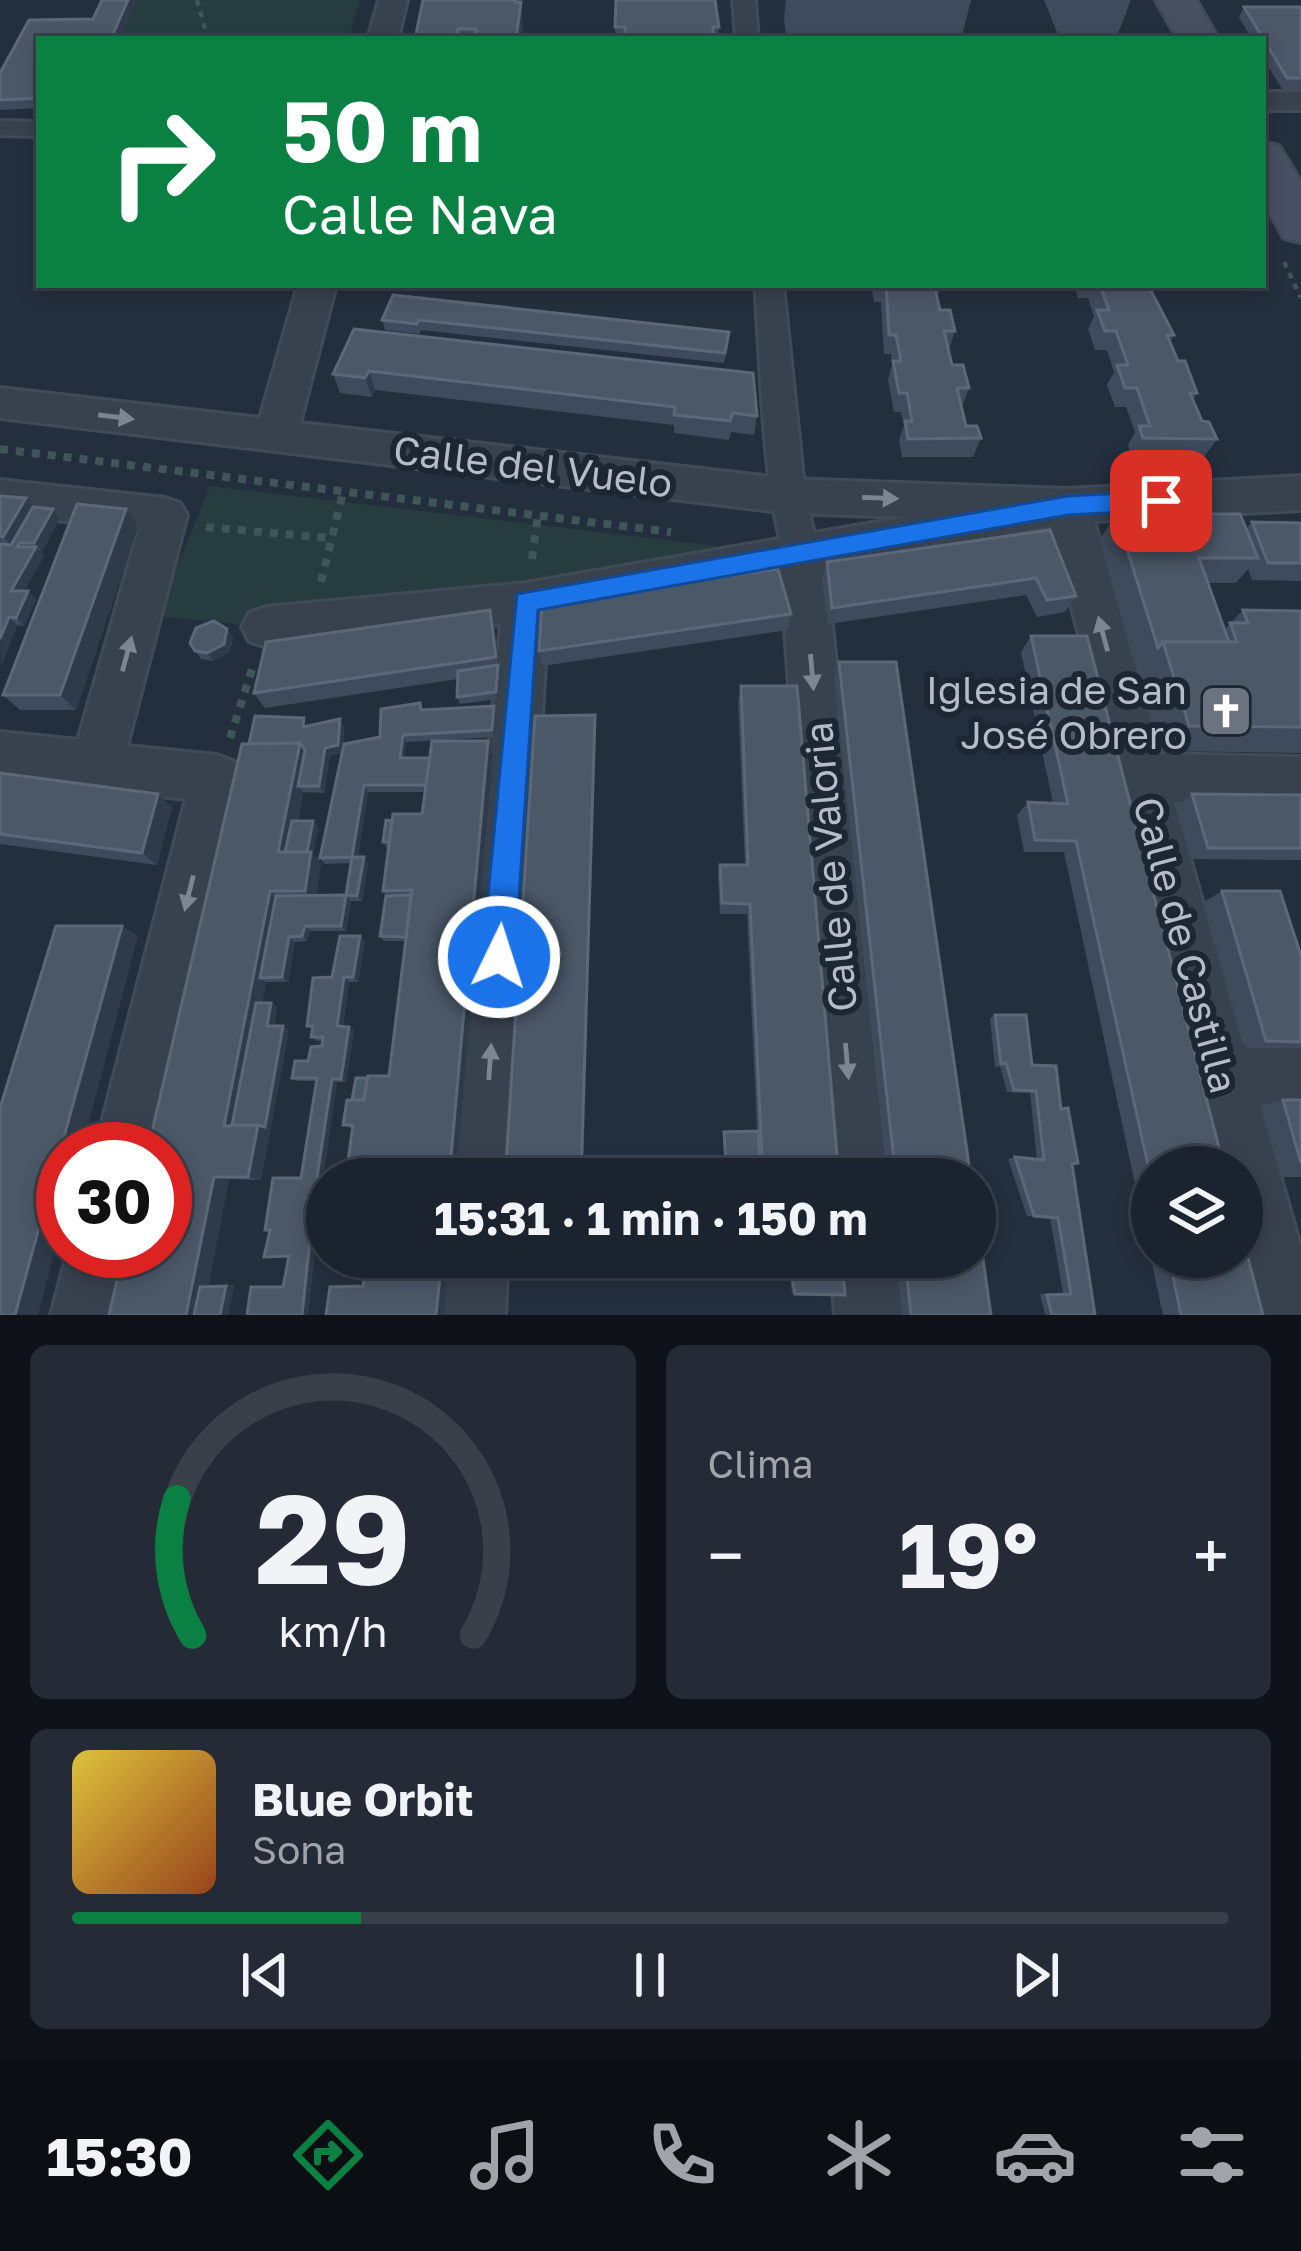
<!DOCTYPE html>
<html lang="es">
<meta charset="utf-8">
<style>
body{margin:0;font-family:"Golos Text",sans-serif;background:#242b36;color:#f1f3f6;height:100vh;display:flex;flex-direction:column;font-size:45px;white-space:nowrap}
*{box-sizing:border-box;margin:0}
p{font-size:39px;color:#a0a4aa}
.icon{flex:none;width:66px;height:66px;fill:none;stroke:currentColor;stroke-width:2;stroke-linecap:round;stroke-linejoin:round}
.map{position:relative;height:1315px;overflow:hidden}
.sheet{display:flex;flex-direction:column;gap:30px;padding:30px;background:#0f1319;flex:1}
.sheet>*{flex:none}
.banner{position:absolute;left:36px;top:36px;width:1230px;height:252px;border-radius:0px;box-shadow:0 6px 18px #0003,0 0 0 3px #39404a;background:#0b8043;color:#fff;overflow:hidden}
.fabs{position:absolute;left:1131px;top:1146px;display:grid;gap:24px}
.fabs a{display:grid;place-items:center;width:132px;height:132px;border-radius:50%;background:#1b232e;box-shadow:0 6px 18px #0003,0 0 0 3px #39404a;font-size:60px}
.speed{position:absolute;left:36px;top:1122px;display:flex;gap:24px;font-size:60px;font-weight:700;text-align:center}
.speed>*{display:grid;place-content:center;width:156px;height:156px;border-radius:50%;background:#1b232e;box-shadow:0 6px 18px #0003,0 0 0 3px #39404a;line-height:1}
.speed .limit{border:18px solid #d22;background:#fff;color:#111}
.pin{position:absolute;display:grid;place-items:center;width:102px;height:102px;color:#fff;margin:-51px;border-radius:24px;box-shadow:0 6px 18px #0006}
.me{position:absolute;width:132px;margin:-66px;rotate:4deg;stroke-linejoin:round;filter:drop-shadow(0 0 9px #0008)}
.turn{display:flex;align-items:center;gap:42px;height:252px;padding:0 48px;font-size:54px}
.turn .icon{width:156px;height:156px;stroke-width:2.5}
.turn b{display:block;font-size:84px;line-height:102px}
.big{font-size:90px;font-weight:700;line-height:1.1}
.sheet .widget{flex:1;display:flex;flex-direction:column;justify-content:center;gap:18px;min-width:0;padding:0 42px;border-radius:18px;background:#242b36}
.sheet .dial{align-items:center;gap:0}
.dial svg{height:312px;overflow:visible;fill:none;stroke:#39404a;stroke-width:7;stroke-linecap:round;text-anchor:middle}
.dial text{fill:#f1f3f6;stroke:none}
.song{display:flex;align-items:center;gap:36px}
.cover{width:144px;height:144px;border-radius:18px;background:linear-gradient(135deg,hsl(50 70% 55%),hsl(20 70% 35%))}
.played{height:12px;border-radius:6px;background:linear-gradient(90deg,#0b8043 25%,#39404a 25%)}
.keys{display:flex;justify-content:space-around;direction:ltr}
.heat{display:flex;justify-content:space-between;align-items:center;font-size:66px;direction:ltr}
.sheet .tiles{flex:1;display:grid;gap:30px;grid-template-columns:1fr 1fr}
.widget:last-child{grid-column:span 2}
.trip{position:absolute;left:306px;top:1158px;width:690px;height:120px;border-radius:60px;background:#1b232e;box-shadow:0 6px 18px #0003,0 0 0 3px #39404a;font-weight:700;line-height:120px;text-align:center}
.tab-bar{display:flex;height:192px;justify-content:space-around;align-items:center;background:#0b0e12;color:#a0a4aa}
.tab-bar .icon{width:84px;height:84px}
.tab-bar .current{color:#0b8043}
.tab-bar b{font-size:54px;color:#f1f3f6}
.map>svg:first-child{display:block}
</style>
<div class="map">
<svg width="1301" height="1315" viewBox="0 0 1301 1315">
<rect width="100%" height="100%" fill="#242f3e"/>
<g fill="#263c3f">
<polygon points="137,0 360,0 349,39 120,39"/>
<polygon points="210,486 734,548 266,627 157,616"/>
</g>
<g fill="none" stroke-linecap="round" stroke-linejoin="round">
<g stroke="#414a57" stroke-width="6">
<g id="pedestrian">
<polygon points="733,0 755,0 758,39 736,39"/>
<polygon points="0,121 39,122 39,136 0,135"/>
<path d="M755,285h28l22,211 14,59 -5,10 -12,4 -12,-4c-28,-55 -29,-212 -35,-280z"/>
</g>
</g>
<g stroke="#414a57" stroke-width="6">
<g id="minor">
<polygon points="379,0 407,0 398,39 368,39"/>
<rect x="1263" y="92" width="38" height="18"/>
<polygon points="298,285 336,285 300,423 789,479 1068,489 1301,476 1301,510 1094,521 1160,754 1301,757 1301,805 1174,802 1243,1045 1301,1045 1301,1105 1260,1105 1301,1249 1301,1315 1252,1315 1238,1257 1242,1257 1242,1167 1215,1167 1051,526 826,567 889,1179 825,1179 781,575 548,617 513,1179 449,1179 501,624 266,647 249,641 242,627 249,613 266,607 526,583 907,517 789,513 0,418 0,388 260,418"/>
<polygon points="0,480 165,498 180,503 187,515 127,746 217,755 235,762 243,779 157,1149 95,1149 186,799 0,778 0,732 78,740 139,529 0,514"/>
<polygon points="68,1251 134,1251 119,1315 51,1315"/>
<polygon points="442,1257 508,1257 505,1315 437,1315"/>
<polygon points="831,1257 897,1257 903,1315 835,1315"/>
</g>
</g>
<g stroke="#414a57" stroke-width="6">
<g id="secondary">
<polygon points="1156,0 1196,0 1218,39 1178,39"/>
<polygon points="1263,142 1279,146 1301,183 1301,242 1284,238 1263,200"/>
</g>
</g>
<g stroke="#3f5557" stroke-width="4.5" stroke-dasharray="6 6" stroke-linecap="butt">
<polyline points="197,0 208,39"/>
<polyline points="1284,262 1301,298"/>
</g>
<g stroke="#3f5557" stroke-width="8" stroke-dasharray="8 8" stroke-linecap="butt">
<polyline points="0,449 671,532"/>
<polyline points="206,527 330,538"/>
<polyline points="532,559 538,514"/>
<polyline points="321,582 343,492"/>
<polyline points="230,738 253,666"/>
</g>
<use href="#pedestrian" fill="#38414e" fill-rule="evenodd"/>
<use href="#minor" fill="#38414e" fill-rule="evenodd"/>
<use href="#secondary" fill="#465061" fill-rule="evenodd"/>
</g>
<g fill="#3f4b5c">
<polygon points="102,0 137,0 120,39 39,39 39,108 0,110 0,73 29,20 93,19"/>
<polygon points="519,0 524,39 415,39"/>
<polygon points="786,0 971,0 962,36 786,36 784,18"/>
<polygon points="1044,0 1131,0 1117,36 1059,37"/>
<polygon points="1244,7 1301,7 1301,89 1282,89 1263,58 1263,39 1252,39 1239,17"/>
<polygon points="615,27 719,27 718,39 615,39"/>
<polygon points="871,285 941,285 937,298 940,310 955,331 949,350 952,365 969,388 962,407 966,426 981,438 973,457 902,457 899,440 904,426 901,412 894,412 888,380 892,364 891,354 884,354 881,302 874,302"/>
<polygon points="1074,285 1151,285 1150,288 1174,335 1170,342 1178,361 1197,393 1193,400 1202,421 1217,439 1204,457 1131,457 1128,445 1135,432 1126,407 1115,407 1107,385 1114,372 1107,350 1095,350 1088,329 1094,316 1088,298 1078,298"/>
<polygon points="393,295 729,332 728,342 724,363 421,330 419,334 385,330 382,320"/>
<polygon points="354,329 757,416 754,435 731,432 729,440 674,433 674,425 375,390 372,397 340,393 333,374"/>
<polygon points="0,496 26,498 33,507 60,518 42,551 40,551 44,556 24,591 28,591 36,599 24,626 17,625 1,666"/>
<polygon points="1116,514 1246,529 1252,522 1301,523 1301,581 1252,580 1248,569 1236,583 1208,583 1224,630 1243,610 1301,611 1301,753 1162,751 1100,539"/>
<polygon points="138,527 76,710 20,710 3,695"/>
<polygon points="1050,530 1076,596 1065,612 1037,617 1026,595 828,624 822,579 827,562"/>
<polygon points="490,610 494,626 500,673 498,699 460,704 457,697 458,679 265,708 254,693"/>
<polygon points="791,614 788,630 542,666 539,651"/>
<polygon points="227,629 233,637 230,652 213,661 201,659 190,643"/>
<polygon points="1031,636 1152,1167 1152,1257 1242,1257 1263,1315 1163,1315 1064,852 1024,852 1017,815 1028,802 1053,803 1021,652"/>
<polygon points="839,662 971,1179 887,1179 834,677"/>
<polygon points="741,686 839,1179 726,1179 723,1134 724,1132 757,1131 747,914 720,914 718,876 720,865 745,865 738,701"/>
<polygon points="420,703 423,710 494,706 496,713 494,737 406,742 404,758 430,758 488,741 493,755 456,1179 356,1178 346,1176 352,1129 343,1125 352,1100 389,1076 406,941 384,941 380,936 386,896 383,891 387,848 383,842 422,814 425,792 368,792 358,857 368,863 362,901 351,901 346,895 351,863 325,864 320,858 342,753 330,755 324,793 303,792 298,821 318,827 313,854 321,863 316,896 346,895 351,901 346,931 310,931 307,941 295,942 288,982 266,982 262,1003 271,1003 277,1007 274,1026 283,1026 289,1030 261,1180 229,1179 208,1286 234,1285 228,1315 109,1315 249,744 309,726 340,719 344,727 343,746 380,737"/>
<polygon points="0,773 172,807 157,865 0,844"/>
<polygon points="1192,794 1301,795 1301,860 1192,859 1177,807"/>
<polygon points="1222,891 1301,956 1301,1048 1246,1048 1204,902"/>
<polygon points="365,941 358,982 349,982 343,1026 354,1030 346,1082 337,1082 323,1178 332,1179 317,1230 308,1315 247,1315 283,1286 316,1081 298,1081 292,1078 322,1046 323,1041 317,1041 311,1037 313,1029 307,1026 332,977"/>
<polygon points="995,1015 1061,1109 1072,1164 1095,1315 1045,1315 1040,1294 1063,1293 1050,1218 1027,1216 1008,1159 1015,1157 1037,1160 1030,1093 1007,1092 1000,1066 995,1067 990,1018"/>
<polygon points="1283,1100 1301,1100 1301,1177 1282,1177 1262,1105"/>
<polygon points="740,1257 842,1257 795,1294 792,1293 789,1271 739,1271"/>
<polygon points="896,1257 975,1257 991,1315 902,1315"/>
</g>
<g fill="#2f3b4b">
<polygon points="128,0 137,0 120,39 115,39 113,34"/>
<polygon points="516,0 519,0 520,8 521,2 524,39 516,39"/>
<polygon points="369,371 375,390 372,397 365,378"/>
<polygon points="26,498 41,516 20,543 28,551 19,554 3,537"/>
<polygon points="53,509 60,518 42,551 34,543"/>
<polygon points="126,509 138,527 76,710 60,695"/>
<polygon points="36,547 44,556 20,599 11,591"/>
<polygon points="28,591 36,599 24,626 16,618"/>
<polygon points="490,610 494,626 500,673 498,699 496,692 498,665"/>
<polygon points="9,617 17,625 1,666 0,639"/>
<polygon points="227,629 233,637 230,652 213,661 207,653"/>
<polygon points="494,706 496,713 494,737 492,730"/>
<polygon points="595,715 596,730 583,1179 581,1179"/>
<polygon points="340,719 344,727 343,752 330,755 324,793 319,786 325,748"/>
<polygon points="403,735 406,742 404,765 400,758"/>
<polygon points="488,741 493,755 456,1179 449,1179"/>
<polygon points="300,743 310,757 298,786 303,792 290,858 278,852"/>
<polygon points="364,785 368,792 357,863 352,857"/>
<polygon points="158,794 172,807 157,865 142,853"/>
<polygon points="313,821 318,827 313,854 321,863 316,902 305,891 306,858"/>
<polygon points="364,857 368,863 362,901 357,896"/>
<polygon points="270,891 282,902 260,978 266,982 239,1127 224,1126"/>
<polygon points="346,895 351,901 346,931 341,926"/>
<polygon points="122,926 138,936 82,1149 63,1149 63,1220 38,1315 15,1315"/>
<polygon points="305,926 310,931 307,941 302,936"/>
<polygon points="360,936 365,941 358,982 353,977"/>
<polygon points="289,937 295,942 288,982 282,977"/>
<polygon points="344,977 349,982 342,1030 337,1026"/>
<polygon points="271,1003 277,1007 274,1030 267,1026"/>
<polygon points="283,1026 289,1030 261,1180 248,1177 258,1125"/>
<polygon points="349,1027 354,1030 346,1082 341,1079"/>
<polygon points="332,1079 337,1082 323,1179 317,1177"/>
<polygon points="214,1177 229,1179 203,1315 186,1315"/>
<polygon points="326,1178 332,1179 327,1179 327,1205 322,1204"/>
<polygon points="311,1230 317,1230 308,1315 302,1315"/>
<polygon points="442,1257 449,1257 444,1315 436,1315"/>
<polygon points="234,1285 228,1315 220,1315 226,1286"/>
</g>
<g fill="#4b5868" stroke="#5c6777" stroke-width="3">
<polygon points="102,0 128,0 113,34 115,39 39,39 39,98 0,100 0,73 29,20 93,19"/>
<polygon points="423,0 516,0 516,2 521,2 516,39 474,39 476,29 458,29 456,39 415,39"/>
<polygon points="616,0 715,0 719,27 713,27 713,39 656,37 656,39 625,39 625,27 615,27"/>
<polygon points="1244,7 1301,7 1301,78 1287,78"/>
<polygon points="1086,38 1141,38 1141,39 1087,39"/>
<polygon points="886,285 934,285 940,310 950,310 955,331 944,331 952,365 963,365 969,388 957,388 966,426 977,426 981,438 908,439 905,421 912,421 907,393 899,393 893,361 901,361 896,335 889,335"/>
<polygon points="1100,285 1148,285 1174,335 1167,335 1178,361 1185,361 1197,393 1190,393 1202,421 1209,422 1217,439 1143,438 1139,426 1150,426 1137,388 1125,388 1117,365 1128,365 1116,331 1105,331 1097,310 1109,310"/>
<polygon points="393,295 729,332 725,353 419,320 417,324 382,320"/>
<polygon points="354,329 753,373 757,416 733,413 730,421 674,415 675,407 369,371 365,378 333,374"/>
<polygon points="0,496 26,498 3,537 0,536"/>
<polygon points="77,504 126,509 60,695 3,695"/>
<polygon points="33,507 53,509 34,543 20,543 17,547 36,547 11,591 28,591 16,618 9,617 0,639 0,544 11,545"/>
<polygon points="1116,514 1240,514 1258,558 1199,558 1229,642 1163,642 1158,648"/>
<polygon points="1252,522 1301,523 1301,563 1268,563"/>
<polygon points="1050,530 1076,596 1047,600 1036,578 832,608 827,562"/>
<polygon points="778,569 791,614 539,651 542,602"/>
<polygon points="490,610 496,657 254,693 266,642"/>
<polygon points="1243,610 1301,611 1301,727 1189,726 1163,642 1237,642 1230,623 1248,623"/>
<polygon points="214,621 227,629 224,644 207,653 195,651 190,643 196,628"/>
<polygon points="1031,636 1087,636 1224,1167 1152,1167 1152,1183 1076,841 1035,840 1028,802 1068,804"/>
<polygon points="839,662 896,662 971,1179 896,1179"/>
<polygon points="498,665 496,692 457,697 458,671"/>
<polygon points="741,686 797,686 839,1179 763,1179 750,904 722,903 720,865 748,865"/>
<polygon points="420,703 421,710 494,706 492,730 403,735 400,758 430,758 426,785 364,785 352,857 364,857 357,896 346,895 352,857 320,858 344,744 380,737 381,709"/>
<polygon points="595,715 581,1179 505,1179 535,716"/>
<polygon points="255,716 304,718 303,727 340,719 338,745 325,748 319,786 298,786 305,750 300,743 249,744"/>
<polygon points="432,741 488,741 449,1179 376,1179 377,1175 346,1176 353,1125 343,1125 347,1100 364,1100 368,1076 389,1076 412,890 383,891 393,814 422,814"/>
<polygon points="300,743 278,852 311,852 305,891 270,891 224,1126 258,1125 248,1177 214,1177 186,1315 109,1315 124,1251 165,1251 165,1149 148,1149 242,744"/>
<polygon points="0,773 158,794 142,853 0,834"/>
<polygon points="1192,794 1301,795 1301,848 1208,848"/>
<polygon points="386,820 392,821 389,842 383,842"/>
<polygon points="292,821 313,821 307,852 285,852"/>
<polygon points="1222,891 1280,891 1301,956 1301,1042 1266,1041"/>
<polygon points="346,895 341,926 305,926 302,936 289,937 282,977 260,978 276,896"/>
<polygon points="411,895 406,937 380,936 386,896"/>
<polygon points="56,926 122,926 15,1315 0,1315 0,1108"/>
<polygon points="340,936 360,936 353,977 344,977 337,1026 349,1027 341,1079 332,1079 317,1177 326,1178 322,1204 327,1204 327,1230 311,1230 302,1315 247,1315 251,1287 283,1287 289,1256 264,1257 270,1230 265,1230 273,1178 301,1178 317,1078 292,1078 295,1061 308,1061 311,1047 322,1046 323,1037 311,1037 313,1026 307,1026 313,978 332,977"/>
<polygon points="256,1003 271,1003 267,1026 283,1026 265,1127 258,1125 232,1125"/>
<polygon points="995,1015 1026,1015 1032,1065 1056,1066 1061,1109 1068,1108 1078,1163 1072,1164 1095,1315 1052,1315 1047,1295 1071,1294 1058,1218 1034,1216 1015,1157 1044,1160 1036,1091 1014,1090 1006,1063 1001,1064"/>
<polygon points="356,1078 367,1078 364,1100 352,1100"/>
<polygon points="1283,1100 1301,1100 1301,1163"/>
<polygon points="758,1131 761,1179 727,1179 724,1132"/>
<polygon points="975,1203 991,1315 911,1315 905,1257 975,1257"/>
<polygon points="1242,1235 1263,1315 1181,1315 1169,1257 1242,1257"/>
<polygon points="367,1257 442,1257 436,1315 326,1315 330,1287 363,1286"/>
<polygon points="742,1257 842,1257 845,1295 795,1294 791,1271 741,1271"/>
<polygon points="226,1286 220,1315 194,1315 200,1287"/>
</g>
<defs><path id="oneway-solid" d="M-6-.8H1V-3.2L6.5 0L1 3.2V.8H-6Z" transform="scale(3)"/></defs>
<g fill="#7c8592">
<use href="#oneway-solid" transform="translate(116 417) rotate(7)"/>
<use href="#oneway-solid" transform="translate(880 498) rotate(2)"/>
<use href="#oneway-solid" transform="translate(1103 634) rotate(-105)"/>
<use href="#oneway-solid" transform="translate(127 654) rotate(-75)"/>
<use href="#oneway-solid" transform="translate(812 672) rotate(85)"/>
<use href="#oneway-solid" transform="translate(189 893) rotate(104)"/>
<use href="#oneway-solid" transform="translate(847 1061) rotate(85)"/>
<use href="#oneway-solid" transform="translate(490 1062) rotate(-86)"/>
</g>
<polygon fill="#1a73e8" stroke="#114b97" stroke-width="3" points="1161,491 1174,501 1161,510 1068,515 538,610 515,957 510,968 499,973 487,968 482,957 517,594 1068,496"/>
<defs>
<g id="church-square" transform="scale(2.7)"><rect x="-9" y="-9" width="18" height="18" rx="4" fill="#6b7280" stroke="#1d2633"/><path d="M-1.2-6h2.4v3.5h3.3v2.4h-3.3V6h-2.4V-.1h-3.3v-2.4h3.3Z" fill="#fff"/></g>
</defs>
<g fill-rule="evenodd">
<use href="#church-square" x="1226" y="711"/>
</g>
<g text-anchor="middle" dominant-baseline="central" stroke-width="12" stroke-linejoin="round" paint-order="stroke">
<g font-size="39" fill="#b4bcc9" stroke="#1d2633">
<text transform="translate(533 466) rotate(7)">Calle del Vuelo</text>
<text transform="translate(830 867) rotate(-95)">Calle de Valoria</text>
<text transform="translate(1186 945) rotate(75)">Calle de Castilla</text>
</g>
<g font-size="39" fill="#b4bcc9" stroke="#1d2633" text-anchor="end">
<text x="1187" y="689">Iglesia de San<tspan x="1187" dy="45">José Obrero</tspan></text>
</g>
</g>
</svg>
<div class="fabs">
<a><svg class="icon" aria-label="layers" viewBox="0 0 24 24"><path d="M12 4l9 5-9 5-9-5zM3 14l9 5 9-5"/></svg></a>
</div>
<div class="speed"><div class="limit">30</div></div>
<div class="pin" style="left:1161px;top:501px;background:#d93025"><svg class="icon" aria-label="arrive" viewBox="0 0 24 24"><path d="M6 21V4h12l-3 4 3 4H6"/></svg></div>
<svg class="me" style="left:499px;top:957px" viewBox="-20 -20 40 40"><circle r="17" fill="#1a73e8" stroke="#fff" stroke-width="3"/><path d="M0-11L8 9 0 5-8 9z" fill="#fff"/></svg>
<div class="trip">15:31 · 1 min · 150 m</div>
<div class="banner">
<div class="turn"><svg class="icon" aria-label="right" viewBox="0 0 24 24"><path d="M7 20v-9h11M14 6l5 5-5 5"/></svg><div><b>50 m</b>Calle Nava</div></div>
</div>
</div>
<section class="sheet">
<div class="tiles">
<div class="widget dial"><svg viewBox="0 0 100 80">
<path d="M14 69A42 42 0 1 1 86 69"/>
<path d="M14 69A42 42 0 0 1 10 34" stroke="#0b8043"/>
<text x="50" y="56" font-size="32" font-weight="700">29</text>
<text x="50" y="72" font-size="11">km/h</text>
</svg></div>
<div class="widget"><p>Clima</p>
<div class="heat"><a>−</a><b class="big">19°</b><a>+</a></div>
</div>
<div class="widget">
<div class="song"><i class="cover"></i><div><b>Blue Orbit</b><p>Sona</p></div></div>
<div class="played"></div>
<div class="keys"><svg class="icon" aria-label="previous" viewBox="0 0 24 24"><path d="M18 5L8 12l10 7zM5 5v14"/></svg><svg class="icon" aria-label="pause" viewBox="0 0 24 24"><path d="M8 5v14M16 5v14"/></svg><svg class="icon" aria-label="next" viewBox="0 0 24 24"><path d="M6 5l10 7-10 7zM19 5v14"/></svg></div>
</div>
</div>
</section>
<nav class="tab-bar">
<b>15:30</b>
<svg class="icon current" aria-label="directions" viewBox="0 0 24 24"><path d="M12 3l9 9-9 9-9-9zM9 14v-3h6M13 9l2 2-2 2"/></svg>
<svg class="icon" aria-label="music" viewBox="0 0 24 24"><path d="M9 18V5l10-2v13"/><circle cx="6" cy="18" r="3"/><circle cx="16" cy="16" r="3"/></svg>
<svg class="icon" aria-label="phone" viewBox="0 0 24 24"><path d="M5 4h4l2 5-3 2q2 4 5 5l2-3 5 2v4C11 20 4 13 5 4z"/></svg>
<svg class="icon" aria-label="climate" viewBox="0 0 24 24"><path d="M12 3v18M4 7l16 10M4 17L20 7"/></svg>
<svg class="icon" aria-label="car" viewBox="0 0 24 24"><path d="M5 17H2v-5l4-1 3-4h7l3 4 3 1v5h-3M9 17h6M6 11h13"/><circle cx="7" cy="17" r="2"/><circle cx="17" cy="17" r="2"/></svg>
<svg class="icon" aria-label="filters" viewBox="0 0 24 24"><path d="M4 7h16M4 17h16"/><circle cx="9" cy="7" r="2"/><circle cx="15" cy="17" r="2"/></svg>
</nav>
